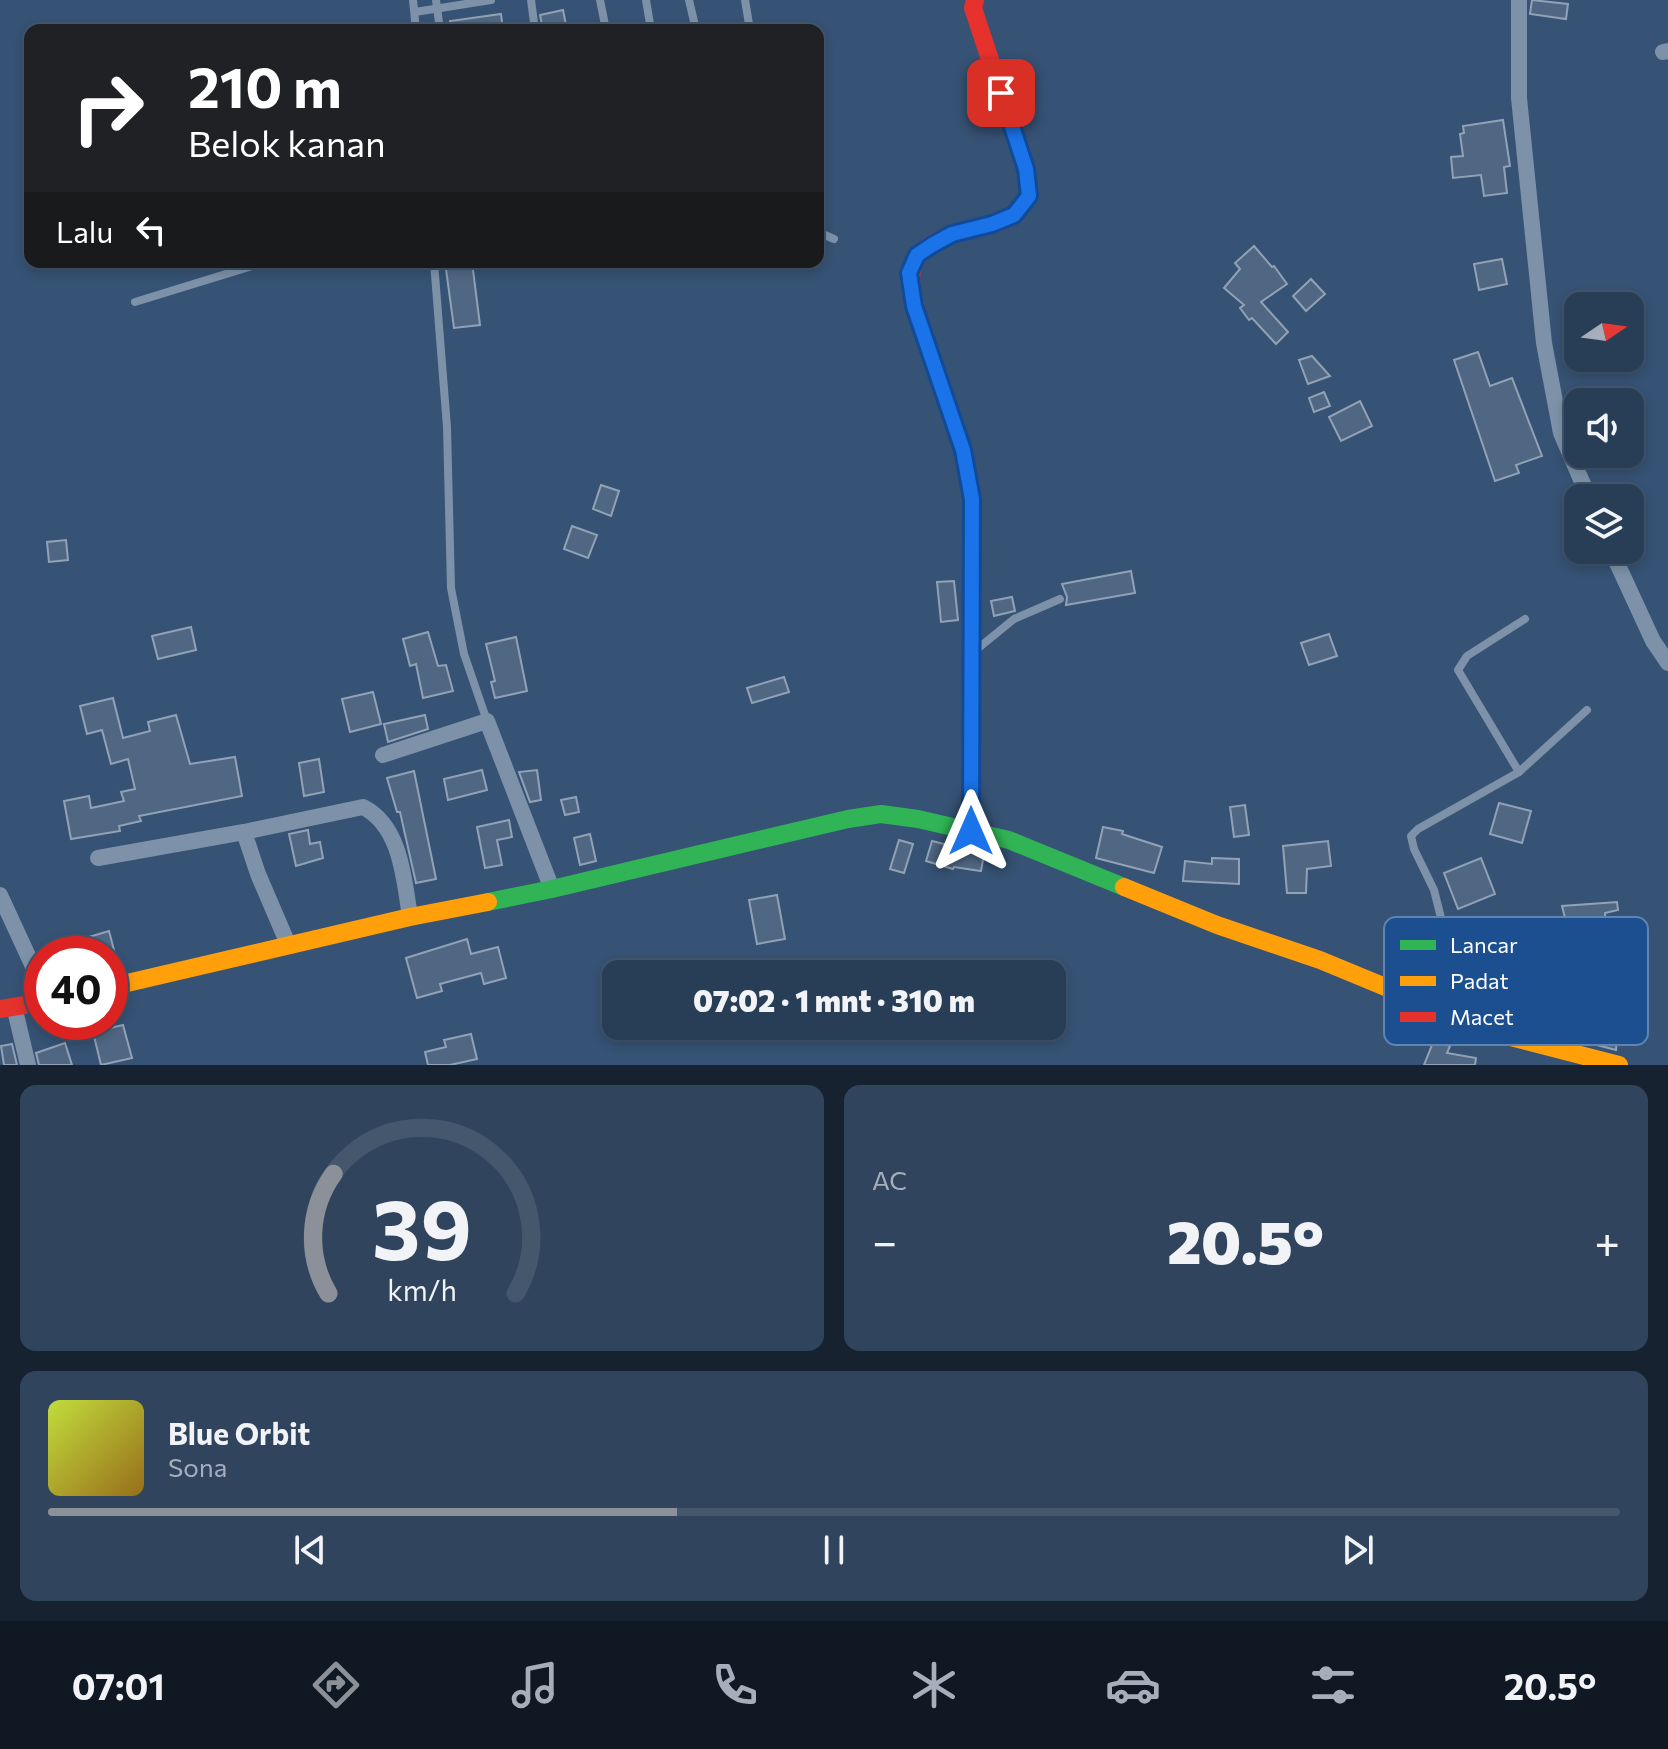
<!DOCTYPE html>
<html lang="id">
<meta charset="utf-8">
<style>
body{margin:0;font-family:Commissioner,sans-serif;background:#30455d;color:#f1f3f6;height:100vh;display:flex;flex-direction:column;font-size:30px;white-space:nowrap}
*{box-sizing:border-box;margin:0}
p{font-size:26px;color:#a5aeba}
.icon{flex:none;width:44px;height:44px;fill:none;stroke:currentColor;stroke-width:2;stroke-linecap:round;stroke-linejoin:round}
.map{position:relative;height:1065px;overflow:hidden}
.details{display:flex;flex-direction:column;gap:20px;padding:20px;background:#162230;flex:1}
.details>*{flex:none}
.banner{position:absolute;left:24px;top:24px;width:800px;height:244px;border-radius:16px;box-shadow:0 4px 12px #0003,0 0 0 2px #44576d;background:#202124;color:#fff;overflow:hidden}
.needle{width:52px;rotate:77deg}
.controls{position:absolute;left:1564px;top:292px;display:grid;gap:16px}
.controls a{display:grid;place-items:center;width:80px;height:80px;border-radius:16px;background:#283e57;box-shadow:0 4px 12px #0003,0 0 0 2px #44576d;font-size:40px}
.speed{position:absolute;left:24px;top:936px;display:flex;gap:16px;font-size:40px;font-weight:700;text-align:center}
.speed>*{display:grid;place-content:center;width:104px;height:104px;border-radius:50%;background:#283e57;box-shadow:0 4px 12px #0003,0 0 0 2px #44576d;line-height:1}
.speed .limit{border:12px solid #d22;background:#fff;color:#111}
.pin{position:absolute;display:grid;place-items:center;width:68px;height:68px;color:#fff;margin:-34px;border-radius:16px;box-shadow:0 4px 12px #0006}
.me{position:absolute;width:88px;margin:-44px;rotate:0deg;stroke-linejoin:round;filter:drop-shadow(0 0 6px #0008)}
.turn{display:flex;align-items:center;gap:28px;height:168px;padding:0 32px;font-size:36px}
.turn .icon{width:104px;height:104px;stroke-width:2.5}
.turn b{display:block;font-size:56px;line-height:68px}
.then{display:flex;align-items:center;height:76px;padding:0 32px;background:#0003;gap:16px;font-size:30px}
.big{font-size:60px;font-weight:800;line-height:1.1}
.details .tile{flex:1;display:flex;flex-direction:column;justify-content:center;gap:12px;min-width:0;padding:0 28px;border-radius:16px;background:#30455d}
.details .dial{align-items:center;gap:0}
.dial svg{height:208px;overflow:visible;fill:none;stroke:#44576d;stroke-width:7;stroke-linecap:round;text-anchor:middle}
.dial text{fill:#f1f3f6;stroke:none}
.song{display:flex;align-items:center;gap:24px}
.cover{width:96px;height:96px;border-radius:12px;background:linear-gradient(135deg,hsl(70 70% 55%),hsl(40 70% 35%))}
.played{height:8px;border-radius:4px;background:linear-gradient(90deg,#8c9099 40%,#44576d 40%)}
.keys{display:flex;justify-content:space-around;direction:ltr}
.heat{display:flex;justify-content:space-between;align-items:center;font-size:44px;direction:ltr}
.details .tiles{flex:1;display:grid;gap:20px;grid-template-columns:1fr 1fr}
.tile:last-child{grid-column:span 2}
.trip{position:absolute;left:602px;top:960px;width:464px;height:80px;border-radius:16px;background:#283e57;box-shadow:0 4px 12px #0003,0 0 0 2px #44576d;font-weight:800;line-height:80px;text-align:center}
.dock{display:flex;height:128px;justify-content:space-around;align-items:center;background:#101923;color:#a5aeba}
.dock .icon{width:56px;height:56px}
.dock .selected{color:#8c9099}
.dock b{font-size:36px;color:#f1f3f6}
.map>svg:first-child{display:block}
</style>
<div class="map">
<svg width="1668" height="1065" viewBox="0 0 1668 1065">
<rect width="100%" height="100%" fill="#365274"/>
<g fill="#506783" stroke="#92a2b6" stroke-width="2">
<polygon points="1532,0 1568,4 1566,19 1530,14"/>
<polygon points="563,10 567,30 543,30 540,15"/>
<polygon points="501,14 503,30 450,30 450,21"/>
<polygon points="1503,120 1510,166 1504,167 1507,193 1484,196 1481,175 1453,178 1451,157 1463,156 1460,134 1464,133 1463,126"/>
<polygon points="1254,246 1272,267 1274,266 1287,284 1261,302 1288,332 1276,344 1252,318 1249,320 1240,308 1244,305 1224,288 1240,269 1235,263"/>
<polygon points="1502,259 1507,284 1479,290 1474,264"/>
<polygon points="445,262 472,262 480,325 454,328"/>
<polygon points="1311,279 1325,294 1306,311 1293,296"/>
<polygon points="1478,352 1490,386 1512,378 1542,456 1516,465 1519,473 1495,481 1454,360"/>
<polygon points="1312,356 1330,376 1308,384 1299,360"/>
<polygon points="1324,392 1330,406 1314,412 1309,398"/>
<polygon points="1360,401 1372,426 1341,441 1329,417"/>
<polygon points="601,485 619,491 611,516 593,509"/>
<polygon points="572,526 597,535 588,558 564,549"/>
<polygon points="66,540 68,560 49,562 47,542"/>
<polygon points="1131,571 1135,593 1066,605 1067,597 1062,584"/>
<polygon points="954,581 958,620 941,622 937,582"/>
<polygon points="1012,597 1015,611 994,616 991,601"/>
<polygon points="191,627 196,650 158,659 152,636"/>
<polygon points="428,632 438,666 446,665 453,691 423,698 416,664 410,666 403,639"/>
<polygon points="1329,634 1337,656 1309,665 1301,643"/>
<polygon points="516,637 527,691 495,698 491,682 495,681 486,644"/>
<polygon points="784,677 789,692 752,703 747,688"/>
<polygon points="373,692 381,724 350,732 342,699"/>
<polygon points="113,698 123,738 150,731 148,722 176,715 190,764 235,757 242,796 139,816 141,821 119,826 120,831 71,839 64,801 89,796 91,808 124,801 121,792 135,789 128,759 111,764 102,730 87,734 80,706"/>
<polygon points="425,715 428,729 388,742 384,724"/>
<polygon points="319,759 324,792 304,796 299,763"/>
<polygon points="482,770 487,790 448,800 444,779"/>
<polygon points="537,770 541,800 530,802 519,772"/>
<polygon points="414,771 436,879 416,883 400,812 397,812 387,778"/>
<polygon points="576,797 579,812 565,815 561,800"/>
<polygon points="1499,803 1531,811 1522,843 1490,834"/>
<polygon points="1245,805 1249,835 1234,837 1230,807"/>
<polygon points="509,820 512,837 497,840 502,865 485,868 477,827"/>
<polygon points="1103,827 1123,831 1122,834 1162,847 1154,873 1096,858"/>
<polygon points="308,830 310,844 320,842 323,858 296,866 289,834"/>
<polygon points="590,834 596,861 580,865 574,838"/>
<polygon points="899,840 913,844 904,873 890,869"/>
<polygon points="932,841 984,854 981,871 954,867 953,869 926,861"/>
<polygon points="1328,841 1331,866 1307,869 1306,893 1287,893 1283,846"/>
<polygon points="1212,858 1239,859 1239,884 1183,881 1185,861 1212,864"/>
<polygon points="1481,858 1495,894 1458,909 1444,873"/>
<polygon points="777,895 785,939 757,944 749,900"/>
<polygon points="1617,902 1618,910 1605,913 1606,933 1616,931 1627,977 1617,980 1628,1004 1622,1007 1625,1025 1618,1026 1616,1050 1546,1032 1516,1016 1523,1001 1536,1007 1533,986 1558,983 1561,1005 1603,1005 1583,919 1566,922 1562,906"/>
<polygon points="109,931 115,954 83,954 79,940"/>
<polygon points="467,939 471,954 498,947 506,978 484,984 481,973 440,984 442,991 417,998 406,958"/>
<polygon points="123,1025 132,1058 101,1065 93,1032"/>
<polygon points="471,1034 477,1059 450,1065 428,1065 425,1052 446,1047 444,1040"/>
<polygon points="1434,1040 1450,1046 1447,1053 1476,1058 1475,1065 1424,1065"/>
<polygon points="65,1043 72,1065 39,1065 36,1053"/>
<polygon points="12,1044 17,1065 4,1065 1,1046"/>
</g>
<g fill="none" stroke-linecap="round" stroke-linejoin="round">
<g stroke="#7d92a8" stroke-width="8">
<polyline points="413,0 416,30"/>
<polyline points="436,0 440,30"/>
<polyline points="531,0 535,30"/>
<polyline points="600,0 606,30"/>
<polyline points="646,0 651,30"/>
<polyline points="689,0 696,30"/>
<polyline points="745,0 750,30"/>
<polyline points="415,12 491,0"/>
<polyline points="818,232 834,239"/>
<polyline points="434,262 447,427 451,588 464,654 487,721"/>
<polyline points="135,302 265,262"/>
<polyline points="976,650 1014,619 1060,599"/>
<polyline points="1519,772 1458,670 1467,656 1525,619"/>
<polyline points="1466,1017 1434,890 1414,849 1411,836 1418,829 1519,772 1587,710"/>
</g>
<g stroke="#7d92a8" stroke-width="16">
<polyline points="1519,0 1519,98 1544,343 1561,433 1589,498"/>
<polyline points="1663,52 1668,51"/>
<polyline points="1611,550 1653,641 1668,663"/>
<polyline points="383,755 487,721 552,889"/>
<polyline points="98,858 244,832"/>
<polyline points="0,895 42,986"/>
<path d="M288,944l-30,-70 -14,-42 119,-25c38,19 41,72 47,110"/>
<polyline points="14,1006 28,1065"/>
</g>
<g stroke="#30b455" stroke-width="18">
<polyline points="920,322 963,450 972,499 971,831"/>
<polyline points="488,902 552,889 848,819 881,814 918,819 1009,840 1124,887"/>
</g>
<g stroke="#ff9f0a" stroke-width="18">
<polyline points="1124,887 1217,925 1320,960 1499,1034 1619,1065"/>
<polyline points="110,987 410,917 488,902"/>
</g>
<g stroke="#e5322d" stroke-width="18">
<path d="M920,322c-20,-58 -9,-78 52,-93 13,-3 30,-6 41,-14 6,-4 11,-13 16,-19l-3,-27 -53,-161 2,-8"/>
<polyline points="0,1009 42,1002"/>
</g>
</g>
<g fill="none" stroke-linecap="round" stroke-linejoin="round">
<g stroke="#114b97" stroke-width="20">
<polyline id="route" points="971,831 972,499 963,450 914,306 909,273 917,255 932,245 952,234 992,224 1014,215 1029,196 1026,169 1001,93"/>
</g>
<use href="#route" stroke="#1a73e8" stroke-width="14"/>
</g>
<rect x="1384" y="917" width="264" height="128" rx="12" fill="#1b4f8f" stroke="#5f84b1" stroke-width="2"/>
<rect x="1400" y="940" width="36" height="10" fill="#30b455"/>
<rect x="1400" y="976" width="36" height="10" fill="#ff9f0a"/>
<rect x="1400" y="1012" width="36" height="10" fill="#e5322d"/>
<g font-size="22" fill="#fff">
<text x="1450" y="953">Lancar</text>
<text x="1450" y="989">Padat</text>
<text x="1450" y="1025">Macet</text>
</g>
</svg>
<div class="controls">
<a><svg class="needle" viewBox="-14 -14 28 28"><path d="M0-13l5 13h-10z" fill="#e53935"/><path d="M0 13l5-13h-10z" fill="#a5aeba"/></svg></a>
<a><svg class="icon" aria-label="sound" viewBox="0 0 24 24"><path d="M4 9h4l5-4v14l-5-4H4zM17 9q2 3 0 6"/></svg></a>
<a><svg class="icon" aria-label="layers" viewBox="0 0 24 24"><path d="M12 4l9 5-9 5-9-5zM3 14l9 5 9-5"/></svg></a>
</div>
<div class="speed"><div class="limit">40</div></div>
<div class="pin" style="left:1001px;top:93px;background:#d93025"><svg class="icon" aria-label="arrive" viewBox="0 0 24 24"><path d="M6 21V4h12l-3 4 3 4H6"/></svg></div>
<svg class="me" style="left:971px;top:831px" viewBox="-20 -20 40 40"><path d="M0-17L14 15 0 8-14 15z" fill="#1a73e8" stroke="#fff" stroke-width="4"/></svg>
<div class="trip">07:02 · 1 mnt · 310 m</div>
<div class="banner">
<div class="turn"><svg class="icon" aria-label="right" viewBox="0 0 24 24"><path d="M7 20v-9h11M14 6l5 5-5 5"/></svg><div><b>210 m</b>Belok kanan</div></div>
<div class="then">Lalu<svg class="icon" aria-label="left" viewBox="0 0 24 24"><path d="M17 20v-9H6M10 6l-5 5 5 5"/></svg></div>
</div>
</div>
<section class="details">
<div class="tiles">
<div class="tile dial"><svg viewBox="0 0 100 80">
<path d="M14 69A42 42 0 1 1 86 69"/>
<path d="M14 69A42 42 0 0 1 16 23" stroke="#8c9099"/>
<text x="50" y="56" font-size="32" font-weight="700">39</text>
<text x="50" y="72" font-size="11">km/h</text>
</svg></div>
<div class="tile"><p>AC</p>
<div class="heat"><a>−</a><b class="big">20.5°</b><a>+</a></div>
</div>
<div class="tile">
<div class="song"><i class="cover"></i><div><b>Blue Orbit</b><p>Sona</p></div></div>
<div class="played"></div>
<div class="keys"><svg class="icon" aria-label="previous" viewBox="0 0 24 24"><path d="M18 5L8 12l10 7zM5 5v14"/></svg><svg class="icon" aria-label="pause" viewBox="0 0 24 24"><path d="M8 5v14M16 5v14"/></svg><svg class="icon" aria-label="next" viewBox="0 0 24 24"><path d="M6 5l10 7-10 7zM19 5v14"/></svg></div>
</div>
</div>
</section>
<nav class="dock">
<b>07:01</b>
<svg class="icon selected" aria-label="directions" viewBox="0 0 24 24"><path d="M12 3l9 9-9 9-9-9zM9 14v-3h6M13 9l2 2-2 2"/></svg>
<svg class="icon" aria-label="music" viewBox="0 0 24 24"><path d="M9 18V5l10-2v13"/><circle cx="6" cy="18" r="3"/><circle cx="16" cy="16" r="3"/></svg>
<svg class="icon" aria-label="phone" viewBox="0 0 24 24"><path d="M5 4h4l2 5-3 2q2 4 5 5l2-3 5 2v4C11 20 4 13 5 4z"/></svg>
<svg class="icon" aria-label="climate" viewBox="0 0 24 24"><path d="M12 3v18M4 7l16 10M4 17L20 7"/></svg>
<svg class="icon" aria-label="car" viewBox="0 0 24 24"><path d="M5 17H2v-5l4-1 3-4h7l3 4 3 1v5h-3M9 17h6M6 11h13"/><circle cx="7" cy="17" r="2"/><circle cx="17" cy="17" r="2"/></svg>
<svg class="icon" aria-label="filters" viewBox="0 0 24 24"><path d="M4 7h16M4 17h16"/><circle cx="9" cy="7" r="2"/><circle cx="15" cy="17" r="2"/></svg>
<b>20.5°</b>
</nav>
